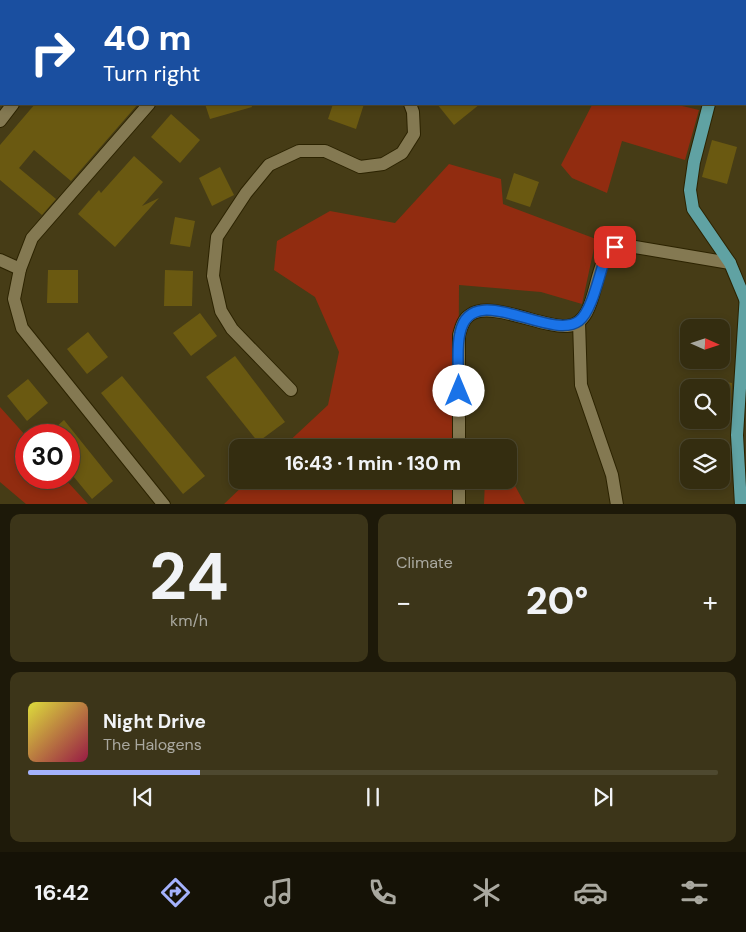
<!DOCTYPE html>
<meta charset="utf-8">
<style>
body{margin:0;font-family:"DM Sans",sans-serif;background:#3c3519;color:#f1f3f6;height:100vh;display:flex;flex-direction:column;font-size:19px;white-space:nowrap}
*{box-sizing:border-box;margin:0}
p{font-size:16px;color:#a9a89f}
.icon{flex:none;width:28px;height:28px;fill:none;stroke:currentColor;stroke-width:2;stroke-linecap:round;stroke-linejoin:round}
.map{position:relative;height:504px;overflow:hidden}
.panel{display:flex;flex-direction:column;gap:10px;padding:10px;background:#1d1909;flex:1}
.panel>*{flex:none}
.guide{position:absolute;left:0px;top:0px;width:746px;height:105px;box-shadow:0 2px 8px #0003,0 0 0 1px #4e4930;background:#1a4fa0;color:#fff;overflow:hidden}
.needle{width:32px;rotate:93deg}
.controls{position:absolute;left:680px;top:319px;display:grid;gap:10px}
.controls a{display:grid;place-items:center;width:50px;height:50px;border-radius:10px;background:#342d10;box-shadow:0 2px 8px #0003,0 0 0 1px #4e4930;font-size:25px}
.speed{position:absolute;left:15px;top:424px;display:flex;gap:10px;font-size:25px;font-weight:700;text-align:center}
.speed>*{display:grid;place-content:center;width:65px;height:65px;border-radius:50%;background:#342d10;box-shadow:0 2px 8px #0003,0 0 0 1px #4e4930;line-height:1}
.speed .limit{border:8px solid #d22;background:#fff;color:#111}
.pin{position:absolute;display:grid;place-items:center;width:42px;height:42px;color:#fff;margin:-21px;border-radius:10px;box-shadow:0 2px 8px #0006}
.me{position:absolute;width:55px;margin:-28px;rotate:0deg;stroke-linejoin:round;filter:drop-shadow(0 0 4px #0008)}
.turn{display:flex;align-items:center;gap:18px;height:105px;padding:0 20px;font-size:22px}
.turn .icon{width:65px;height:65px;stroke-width:2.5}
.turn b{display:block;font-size:35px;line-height:42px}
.big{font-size:38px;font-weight:800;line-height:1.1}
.panel .card{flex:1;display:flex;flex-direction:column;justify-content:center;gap:8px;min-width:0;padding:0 18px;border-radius:10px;background:#3c3519}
.panel .dial{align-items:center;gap:0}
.dial b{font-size:65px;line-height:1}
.song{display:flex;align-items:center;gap:15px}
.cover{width:60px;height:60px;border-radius:8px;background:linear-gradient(135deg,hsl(60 70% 55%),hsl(340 70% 35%))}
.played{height:5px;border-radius:2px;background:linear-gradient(90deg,#a4b2fc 25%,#4e4930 25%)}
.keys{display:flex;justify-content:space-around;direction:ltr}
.heat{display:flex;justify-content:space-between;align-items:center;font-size:28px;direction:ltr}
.panel .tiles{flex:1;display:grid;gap:10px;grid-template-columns:1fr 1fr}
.card:last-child{grid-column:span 2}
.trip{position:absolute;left:229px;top:439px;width:288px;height:50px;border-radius:10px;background:#342d10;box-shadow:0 2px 8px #0003,0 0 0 1px #4e4930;font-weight:800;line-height:50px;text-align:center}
.tabs{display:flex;height:80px;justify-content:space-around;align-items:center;background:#151206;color:#a9a89f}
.tabs .icon{width:35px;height:35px}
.tabs .current{color:#a4b2fc}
.tabs b{font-size:22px;color:#f1f3f6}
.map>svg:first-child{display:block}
</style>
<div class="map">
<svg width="746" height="505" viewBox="0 0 746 505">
<rect width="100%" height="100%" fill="#463c16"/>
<g fill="#912c10">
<polygon points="435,0 665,0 665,1"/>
<polygon points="592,104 674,104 699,110 685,160 622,141 607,193 572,178 561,165 592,105"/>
<polygon points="449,164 501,179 503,204 596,239 582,304 541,292 459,285 458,447 283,447 328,405 339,352 315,297 274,270 277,241 330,211 395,223"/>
<polygon points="0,407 26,436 26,478 64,478 88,504 26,504 0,482"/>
<polygon points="508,473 525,504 484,504 485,480 508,480"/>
<polygon points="249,480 458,480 457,504 223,505"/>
</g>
<g fill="#6a5911">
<polygon points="35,104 138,104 71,181 34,150 19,168 56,199 42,215 0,180 0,145"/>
<polygon points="205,104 251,104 252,107 210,119"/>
<polygon points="333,104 364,104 356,129 328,119"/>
<polygon points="437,104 480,104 454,125"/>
<polygon points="171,114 200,140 180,163 151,137"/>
<polygon points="712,140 737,147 727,184 702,177"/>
<polygon points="134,156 163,182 142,206 159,198 115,247 78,214 99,190 101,193"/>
<polygon points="220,167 234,195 212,206 199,178"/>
<polygon points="514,173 539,182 530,207 506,199"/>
<polygon points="175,217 195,221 190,247 170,244"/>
<polygon points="48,270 78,270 78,303 47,303"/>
<polygon points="165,270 193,271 192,306 164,306"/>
<polygon points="200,313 217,336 191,356 173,333"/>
<polygon points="88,332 108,357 87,374 67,349"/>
<polygon points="235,356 285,422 258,442 206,377"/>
<polygon points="122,376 205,476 183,494 101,393"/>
<polygon points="28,379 48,403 27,421 7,396"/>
<polygon points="721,381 732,383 731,406 721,404"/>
<polygon points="64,420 113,481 92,499 69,471 69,435 47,435"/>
</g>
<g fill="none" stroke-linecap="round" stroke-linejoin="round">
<g stroke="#2c2300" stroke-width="14">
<g id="minor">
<polyline points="19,1 20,0"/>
<polyline points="125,1 126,0"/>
<polyline points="667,1 668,0"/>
<polyline points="0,23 1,22"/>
<polyline points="0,80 1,79"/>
<polyline points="149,104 32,238 20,269 14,299 22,328 164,505"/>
<polyline points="0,121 13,104"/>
<polyline points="0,260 20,269"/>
<polyline points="579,322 581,385 612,475 617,505"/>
<polyline points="291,390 232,329 221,311 213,276 217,237 246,193 269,165 299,151 325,151 360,167 383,164 402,153 414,134 413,112 410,104"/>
<path d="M459,448v-113c2,-7 4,-16 11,-20 20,-15 73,13 97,11 33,-2 24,-65 47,-78 4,-2 10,-1 15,-2l101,17"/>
<polyline points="459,505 459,480"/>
</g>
</g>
<g stroke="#2c2300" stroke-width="14">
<g id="major">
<polyline points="737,1 737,0"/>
<polyline points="745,29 746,34"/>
<polyline points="709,104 694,162 690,190 693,209 730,263 745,299"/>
<polyline points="741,505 737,435 746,294"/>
</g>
</g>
<use href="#minor" stroke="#847952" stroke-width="12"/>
<use href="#major" stroke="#60a2a3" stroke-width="12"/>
</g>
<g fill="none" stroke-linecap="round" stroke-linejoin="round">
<g stroke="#114b97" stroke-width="12">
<path id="route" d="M459,391c0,-16 -3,-42 1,-58 11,-55 90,9 119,-12 12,-9 19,-41 24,-56 1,-3 1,-8 3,-11 2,-2 6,-5 9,-7"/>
</g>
<use href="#route" stroke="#1a73e8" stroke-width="9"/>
</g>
</svg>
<div class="controls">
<a><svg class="needle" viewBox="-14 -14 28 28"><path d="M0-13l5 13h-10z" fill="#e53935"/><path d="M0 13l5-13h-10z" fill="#a9a89f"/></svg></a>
<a><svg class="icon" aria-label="search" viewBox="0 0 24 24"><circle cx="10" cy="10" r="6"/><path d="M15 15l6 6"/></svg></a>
<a><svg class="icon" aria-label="layers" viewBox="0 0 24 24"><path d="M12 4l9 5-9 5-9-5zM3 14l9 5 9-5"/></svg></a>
</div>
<div class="speed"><div class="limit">30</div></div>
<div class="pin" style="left:615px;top:247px;background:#d93025"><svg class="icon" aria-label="arrive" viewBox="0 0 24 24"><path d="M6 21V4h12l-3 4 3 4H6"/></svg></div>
<svg class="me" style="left:459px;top:391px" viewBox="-20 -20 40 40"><circle r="19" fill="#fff"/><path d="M0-13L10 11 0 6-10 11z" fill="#1a73e8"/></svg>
<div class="trip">16:43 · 1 min · 130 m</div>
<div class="guide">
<div class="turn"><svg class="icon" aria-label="right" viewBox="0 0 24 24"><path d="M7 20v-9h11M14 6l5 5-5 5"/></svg><div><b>40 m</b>Turn right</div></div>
</div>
</div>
<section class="panel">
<div class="tiles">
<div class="card dial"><b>24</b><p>km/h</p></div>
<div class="card"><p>Climate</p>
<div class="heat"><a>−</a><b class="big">20°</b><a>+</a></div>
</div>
<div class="card">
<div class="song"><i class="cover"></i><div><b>Night Drive</b><p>The Halogens</p></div></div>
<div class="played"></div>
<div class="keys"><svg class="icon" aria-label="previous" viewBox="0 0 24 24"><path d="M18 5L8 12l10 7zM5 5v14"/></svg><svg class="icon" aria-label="pause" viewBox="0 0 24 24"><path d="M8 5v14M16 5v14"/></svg><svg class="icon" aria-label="next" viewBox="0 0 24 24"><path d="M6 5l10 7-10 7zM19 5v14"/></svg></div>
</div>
</div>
</section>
<nav class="tabs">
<b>16:42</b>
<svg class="icon current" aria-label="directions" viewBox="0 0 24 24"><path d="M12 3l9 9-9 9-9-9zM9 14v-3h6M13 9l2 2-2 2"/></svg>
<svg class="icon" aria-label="music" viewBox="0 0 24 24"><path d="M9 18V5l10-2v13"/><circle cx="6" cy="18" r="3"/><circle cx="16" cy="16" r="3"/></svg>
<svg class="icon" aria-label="phone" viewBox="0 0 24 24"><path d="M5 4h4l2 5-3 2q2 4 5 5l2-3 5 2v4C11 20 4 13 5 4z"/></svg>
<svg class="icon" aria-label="climate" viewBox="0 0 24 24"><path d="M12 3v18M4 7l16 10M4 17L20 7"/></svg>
<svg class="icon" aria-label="car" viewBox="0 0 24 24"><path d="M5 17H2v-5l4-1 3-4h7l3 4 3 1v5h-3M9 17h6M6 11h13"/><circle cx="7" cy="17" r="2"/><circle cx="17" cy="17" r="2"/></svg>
<svg class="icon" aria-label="filters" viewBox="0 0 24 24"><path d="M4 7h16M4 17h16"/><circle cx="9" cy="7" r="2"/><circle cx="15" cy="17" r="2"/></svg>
</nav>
